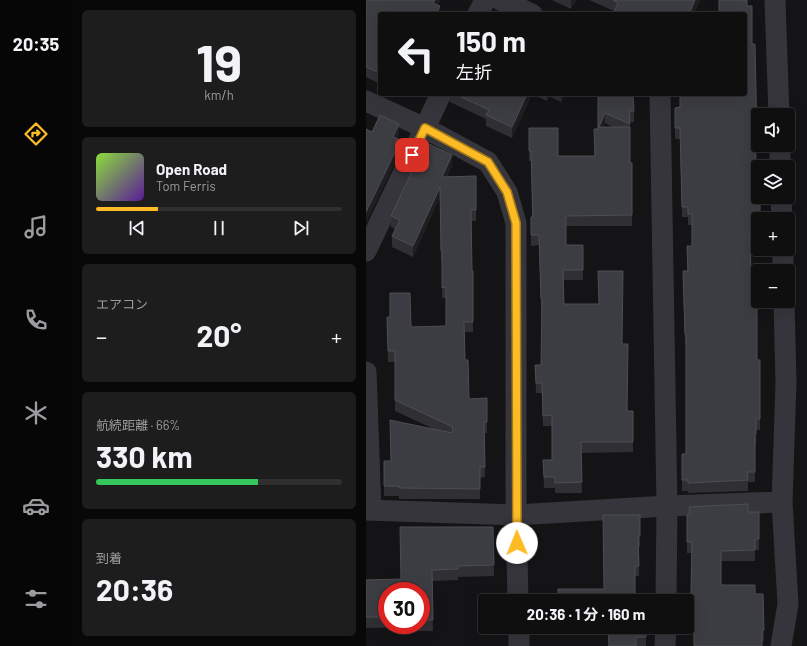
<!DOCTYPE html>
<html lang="ja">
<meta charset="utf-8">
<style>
body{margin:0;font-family:Barlow,"Noto Sans JP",sans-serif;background:#1d1d1e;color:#f1f3f6;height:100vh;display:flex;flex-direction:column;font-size:15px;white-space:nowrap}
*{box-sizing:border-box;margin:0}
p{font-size:13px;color:#9b9c9f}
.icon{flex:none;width:22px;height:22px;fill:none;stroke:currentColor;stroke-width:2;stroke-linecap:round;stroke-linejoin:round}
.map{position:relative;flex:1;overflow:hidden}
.panel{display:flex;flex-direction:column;gap:10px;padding:10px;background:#080809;width:294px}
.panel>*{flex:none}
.hud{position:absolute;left:12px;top:12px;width:369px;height:84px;border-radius:4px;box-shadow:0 4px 16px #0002,0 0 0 1px #2f2f30;background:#0f0f10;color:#f1f3f6;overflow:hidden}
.controls{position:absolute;left:385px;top:108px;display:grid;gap:8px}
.controls a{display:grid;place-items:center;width:44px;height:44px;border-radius:4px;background:#0f0f10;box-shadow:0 4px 16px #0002,0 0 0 1px #2f2f30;font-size:20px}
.speed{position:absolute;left:12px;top:582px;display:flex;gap:8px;font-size:20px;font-weight:700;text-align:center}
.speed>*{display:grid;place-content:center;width:52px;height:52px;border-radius:50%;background:#0f0f10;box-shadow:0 4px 16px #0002,0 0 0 1px #2f2f30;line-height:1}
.speed .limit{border:6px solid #d22;background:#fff;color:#111}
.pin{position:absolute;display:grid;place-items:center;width:34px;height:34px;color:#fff;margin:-17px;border-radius:8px;box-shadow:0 2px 6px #0006}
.me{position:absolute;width:44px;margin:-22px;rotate:359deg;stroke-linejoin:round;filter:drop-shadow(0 0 3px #0008)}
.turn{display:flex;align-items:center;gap:14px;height:84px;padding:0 12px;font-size:18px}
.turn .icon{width:52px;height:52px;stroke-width:2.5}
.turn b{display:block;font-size:28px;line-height:34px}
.big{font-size:30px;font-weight:700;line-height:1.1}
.panel .tile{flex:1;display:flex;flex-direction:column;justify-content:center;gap:6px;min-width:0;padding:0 14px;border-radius:6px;background:#1d1d1e}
.panel .dial{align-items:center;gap:0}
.dial b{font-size:52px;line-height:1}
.song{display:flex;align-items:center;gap:12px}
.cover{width:48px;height:48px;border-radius:6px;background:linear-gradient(135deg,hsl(90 70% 55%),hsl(270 70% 35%))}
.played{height:4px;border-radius:2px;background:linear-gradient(90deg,#fdbb25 25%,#2f2f30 25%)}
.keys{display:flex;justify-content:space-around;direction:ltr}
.heat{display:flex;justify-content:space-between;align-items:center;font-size:22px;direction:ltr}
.charge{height:6px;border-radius:3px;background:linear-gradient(90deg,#34c759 66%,#2f2f30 0)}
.trip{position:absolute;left:112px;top:594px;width:216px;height:40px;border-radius:4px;background:#0f0f10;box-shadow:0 4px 16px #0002,0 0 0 1px #2f2f30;font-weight:700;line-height:40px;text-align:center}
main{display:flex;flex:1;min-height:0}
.dock{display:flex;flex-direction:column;width:72px;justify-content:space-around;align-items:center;background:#060606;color:#9b9c9f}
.dock .icon{width:28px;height:28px}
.dock .on{color:#fdbb25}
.dock b{font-size:18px;color:#f1f3f6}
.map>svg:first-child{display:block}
</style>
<main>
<nav class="dock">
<b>20:35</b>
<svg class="icon on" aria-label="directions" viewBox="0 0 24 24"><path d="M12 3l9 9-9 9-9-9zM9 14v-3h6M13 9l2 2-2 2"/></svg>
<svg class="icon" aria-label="music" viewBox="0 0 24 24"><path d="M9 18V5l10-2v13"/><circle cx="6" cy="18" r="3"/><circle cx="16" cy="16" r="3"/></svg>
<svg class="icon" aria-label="phone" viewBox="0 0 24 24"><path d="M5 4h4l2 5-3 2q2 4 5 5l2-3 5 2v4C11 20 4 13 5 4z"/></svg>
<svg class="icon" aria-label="climate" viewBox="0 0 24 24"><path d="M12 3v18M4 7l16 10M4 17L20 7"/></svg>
<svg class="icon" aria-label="car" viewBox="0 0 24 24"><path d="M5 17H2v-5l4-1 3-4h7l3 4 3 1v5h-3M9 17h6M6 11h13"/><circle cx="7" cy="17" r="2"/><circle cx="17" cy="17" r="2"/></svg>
<svg class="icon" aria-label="filters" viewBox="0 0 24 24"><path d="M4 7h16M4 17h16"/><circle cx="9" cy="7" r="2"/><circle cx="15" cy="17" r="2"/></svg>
</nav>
<section class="panel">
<div class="tile dial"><b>19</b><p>km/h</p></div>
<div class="tile">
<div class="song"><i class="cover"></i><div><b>Open Road</b><p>Tom Ferris</p></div></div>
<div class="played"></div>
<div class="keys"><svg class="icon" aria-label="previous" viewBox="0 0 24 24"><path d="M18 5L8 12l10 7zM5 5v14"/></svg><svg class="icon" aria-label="pause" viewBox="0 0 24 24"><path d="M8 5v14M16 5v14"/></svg><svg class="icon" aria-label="next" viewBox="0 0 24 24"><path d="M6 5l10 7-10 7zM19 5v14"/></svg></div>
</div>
<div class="tile"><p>エアコン</p>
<div class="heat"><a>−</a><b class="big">20°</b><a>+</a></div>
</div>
<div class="tile"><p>航続距離 · 66%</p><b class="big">330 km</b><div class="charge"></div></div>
<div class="tile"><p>到着</p><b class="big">20:36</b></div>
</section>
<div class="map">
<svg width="441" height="646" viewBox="0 0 441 646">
<rect width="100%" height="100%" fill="#141416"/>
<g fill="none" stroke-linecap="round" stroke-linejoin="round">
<g stroke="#35353b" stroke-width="21">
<polyline points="134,0 166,14"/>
<polyline points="409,0 413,115"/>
<polyline points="112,14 119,0"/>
<polyline points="294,94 301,506 300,601"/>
<polyline points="0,101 59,128 122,162 141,192 150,223 150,515 152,601"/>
<polyline points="414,145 414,167"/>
<polyline points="415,197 416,219"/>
<polyline points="417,249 417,271"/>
<polyline points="0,251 75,94"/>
<polyline points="0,372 5,510"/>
<polyline points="0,510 150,515 301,506 416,502"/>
<polyline points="153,627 153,646"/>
<polyline points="299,646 300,627"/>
<polyline points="415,646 422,604 416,502 420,382 418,301"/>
</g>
</g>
<g fill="#303034" fill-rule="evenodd">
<polygon points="0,0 74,0 71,5 74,14 14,14 14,84 0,77"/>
<polygon points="186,0 210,0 205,9"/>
<polygon points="223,0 334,0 328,14 247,14 248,11"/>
<polygon points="381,6 386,44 391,140 391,151 389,151 392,219 392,242 385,242 385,274 392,274 392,301 397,301 397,307 391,307 391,360 394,360 394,430 390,430 390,445 389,445 389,482 382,482 382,491 322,493 322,491 316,491 316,454 320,454 320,344 319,344 317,282 321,271 321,246 326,246 326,225 322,225 322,217 316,217 314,139 309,139 309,108 314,107"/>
<polygon points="84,94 199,94 195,102 183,96 181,101 166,94 146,138 120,126 120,119 84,102"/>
<path d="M232,94l36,17v11h-4v41l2,3v60h-66v19h17v35h-20l1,24 58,40 5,67h6v41l-52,1 1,40h-27v-5h-11l-1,-28h9v-34h-9l-1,-33h-6l-1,-28h6l1,-56h-1l-2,-64 -8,1v-29h1l-1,-56h-2v-33l29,28h36l4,-27zM239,123l8,4h-10z"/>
<polygon points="86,166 81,177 110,176 110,221 105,221 106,271 107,271 107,332 99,332 99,360 103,399 121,398 121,433 119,433 119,477 114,478 114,499 33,499 33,496 18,496 18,461 25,461 70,430 29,411 29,362 22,362 21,317 45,327 80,326 80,298 76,298 76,262 75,262 74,197 47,257 26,247 26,236 29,229 25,227 25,216"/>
<polygon points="323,507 382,512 393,539 393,550 389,550 389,561 355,561 355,585 389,594 397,594 398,641 396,641 327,605 325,605 326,553 321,553 321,515 323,515"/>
<polygon points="274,515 274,547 273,547 273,576 269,576 269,601 192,601 192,589 238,589"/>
<path d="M127,527l1,49 -36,1v3l-26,1 1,50h-17v-4l-50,1v-48l35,-1zM21,591h34v34h-34z"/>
<polygon points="280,627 280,646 242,646 243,645"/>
</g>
<g fill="#1f1f22">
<polygon points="69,0 74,0 67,14 67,3"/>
<polygon points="205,0 210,0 205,9"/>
<polygon points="329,0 334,0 328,14 323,14"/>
<polygon points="74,6 74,14 70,14"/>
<polygon points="161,94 166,94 146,138 146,127"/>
<polygon points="181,94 183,94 183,96 181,101"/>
<polygon points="195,94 199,94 195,102"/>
<polygon points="239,113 239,123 233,138 233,127"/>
<polygon points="33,124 33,134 27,148 27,137"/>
<polygon points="35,140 35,151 0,223 0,212"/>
<polygon points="86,155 86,166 76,187 76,177"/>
<polygon points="74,187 74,197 47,257 47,246"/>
</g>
<g fill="#3c3d42" stroke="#4d4e54">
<polygon points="0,0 69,0 67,3 74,6 70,14 14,14 14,73 0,67"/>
<polygon points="247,0 329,0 323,14 247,14 252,3"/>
<polygon points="353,0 381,0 381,6 386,6 386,44 389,44 391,140 389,140 391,177 392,177 392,197 394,197 394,216 405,216 405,219 392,219 392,232 384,232 385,274 392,274 392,296 391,296 391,360 394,360 394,419 390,419 390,434 389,434 389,472 381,472 382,480 322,483 322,480 316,480 316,454 320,454 320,334 319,334 317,271 322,271 321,246 326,246 326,214 322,214 322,207 316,207 314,128 309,128 309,108 314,107 314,94 379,94 379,14 353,14"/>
<polygon points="89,94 161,94 146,127 120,115 123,110"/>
<polygon points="232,94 267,94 268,111 263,111 264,124 239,113 233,127 264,127 264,163 266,163 266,215 200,216 200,245 217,245 217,270 197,270 198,304 233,304 232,271 257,271 256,344 262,344 261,411 267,411 267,442 215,442 216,482 189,483 189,477 178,477 177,460 186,460 186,415 177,416 176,383 170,383 169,365 175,365 176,298 175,298 173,235 165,235 165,217 167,217 165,151 163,151 163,128 192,128 192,156 229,156 228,129 232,129"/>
<polygon points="14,115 33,124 27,137 35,140 0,212 0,129 6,132"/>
<polygon points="63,144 86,155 76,177 110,176 110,210 105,210 106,271 107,271 107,322 98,322 99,360 102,360 103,399 121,398 121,422 118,422 119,467 114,467 114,489 33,488 33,486 18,486 18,461 25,461 24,420 86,433 87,427 29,400 29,351 22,351 21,317 24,317 24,293 44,293 45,327 80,326 80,287 76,288 76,251 75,251 74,187 47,246 26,236 34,220 25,216 56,150 59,152"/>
<polygon points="382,504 382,512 393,512 393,539 389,539 389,550 355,551 355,585 389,585 389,594 397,594 398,630 396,631 396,646 328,646 327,594 325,594 326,542 321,542 321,515 324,515 323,507"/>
<polygon points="237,515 274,515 274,536 272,536 273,566 269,566 269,601 192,601 192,589 238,589"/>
<polygon points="34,527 127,527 128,565 92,566 92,569 66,570 67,620 55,620 55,591 21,591 21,617 0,617 0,580 35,579"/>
<polygon points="242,627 280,627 280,637 270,637 270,646 242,646 243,645"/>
</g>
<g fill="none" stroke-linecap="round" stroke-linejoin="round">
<g stroke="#a47a18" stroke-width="10">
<polyline id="route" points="46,155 59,128 122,162 141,192 150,223 151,543"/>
</g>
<use href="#route" stroke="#fdbb25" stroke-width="7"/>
</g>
</svg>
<div class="controls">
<a><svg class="icon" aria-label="sound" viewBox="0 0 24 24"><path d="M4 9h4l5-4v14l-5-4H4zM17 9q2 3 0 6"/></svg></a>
<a><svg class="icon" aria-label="layers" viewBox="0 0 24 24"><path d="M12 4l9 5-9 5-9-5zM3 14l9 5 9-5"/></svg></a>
<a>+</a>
<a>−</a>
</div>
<div class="speed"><div class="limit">30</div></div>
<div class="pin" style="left:46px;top:155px;background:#d93025"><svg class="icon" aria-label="arrive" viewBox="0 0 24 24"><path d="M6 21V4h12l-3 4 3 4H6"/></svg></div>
<svg class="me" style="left:151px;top:543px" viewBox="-20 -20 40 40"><circle r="19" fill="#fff"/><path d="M0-13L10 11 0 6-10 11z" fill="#fdbb25"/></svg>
<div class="trip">20:36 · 1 分 · 160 m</div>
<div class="hud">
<div class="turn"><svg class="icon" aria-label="left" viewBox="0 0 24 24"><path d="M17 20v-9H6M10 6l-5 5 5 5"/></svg><div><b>150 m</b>左折</div></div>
</div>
</div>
</main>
